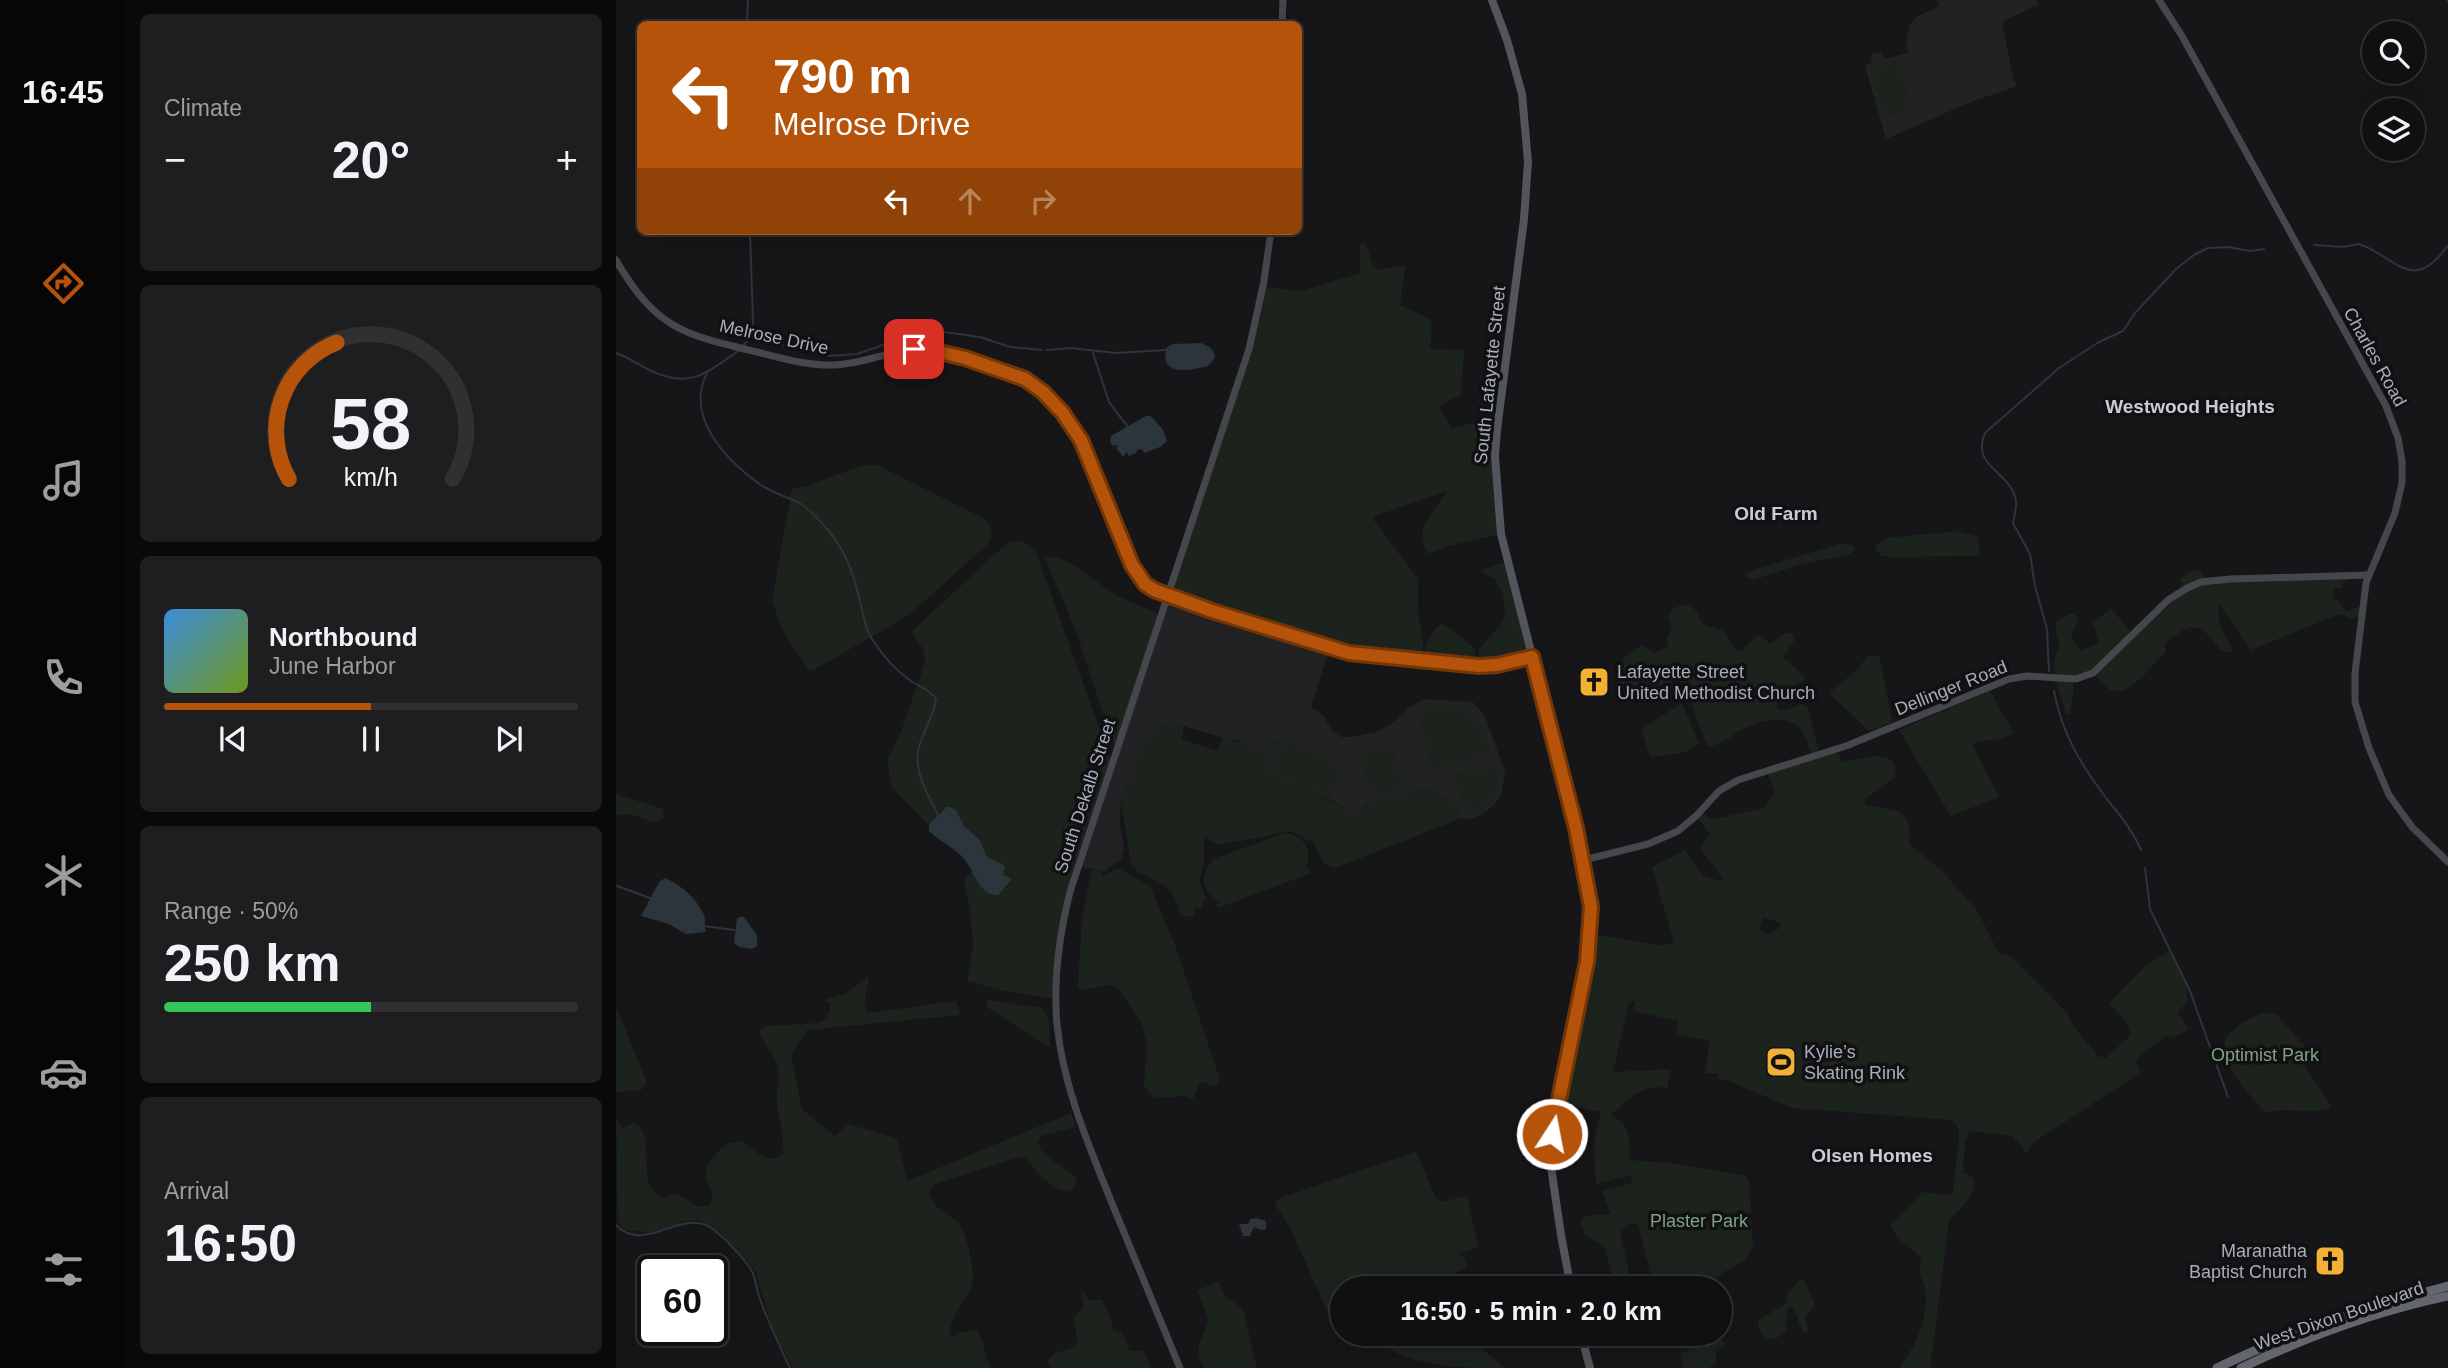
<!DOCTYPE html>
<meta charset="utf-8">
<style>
body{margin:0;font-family:Arial,sans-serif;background:#1e1e20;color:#f1f3f6;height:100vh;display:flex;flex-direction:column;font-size:26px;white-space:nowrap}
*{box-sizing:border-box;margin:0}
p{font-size:23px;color:#9c9d9f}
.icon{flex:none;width:38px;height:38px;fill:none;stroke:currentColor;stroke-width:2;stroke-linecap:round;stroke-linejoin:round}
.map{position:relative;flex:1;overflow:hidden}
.sheet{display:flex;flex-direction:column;gap:14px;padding:14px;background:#09090a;width:490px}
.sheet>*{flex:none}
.hud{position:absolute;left:21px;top:21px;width:665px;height:214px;border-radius:10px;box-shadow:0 7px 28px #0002,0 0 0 2px #303032;background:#b45309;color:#fff;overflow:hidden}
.controls{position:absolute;left:1746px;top:21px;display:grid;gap:14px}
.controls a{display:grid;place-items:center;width:63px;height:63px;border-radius:50%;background:#101012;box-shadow:0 7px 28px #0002,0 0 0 2px #303032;font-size:35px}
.speed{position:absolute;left:21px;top:1255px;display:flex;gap:14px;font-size:35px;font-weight:700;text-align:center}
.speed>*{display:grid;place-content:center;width:91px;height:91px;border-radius:50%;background:#101012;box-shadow:0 7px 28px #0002,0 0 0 2px #303032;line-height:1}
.speed .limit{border:4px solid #111;border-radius:10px;background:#fff;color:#111}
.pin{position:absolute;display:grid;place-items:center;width:60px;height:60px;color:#fff;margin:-30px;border-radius:14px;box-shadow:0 4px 10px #0006}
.me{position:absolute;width:77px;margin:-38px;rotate:11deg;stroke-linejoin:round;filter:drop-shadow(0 0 5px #0008)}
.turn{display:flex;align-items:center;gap:24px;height:147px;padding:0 21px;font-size:32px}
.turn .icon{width:91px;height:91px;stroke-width:2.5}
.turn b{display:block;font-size:49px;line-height:60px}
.lanes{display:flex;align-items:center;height:66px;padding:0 21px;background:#0003;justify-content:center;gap:35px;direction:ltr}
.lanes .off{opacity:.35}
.big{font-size:52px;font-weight:800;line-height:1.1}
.sheet .tile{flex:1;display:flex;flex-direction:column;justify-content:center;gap:10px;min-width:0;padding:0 24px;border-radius:10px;background:#1e1e20}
.sheet .dial{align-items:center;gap:0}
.dial svg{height:182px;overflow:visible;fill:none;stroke:#303032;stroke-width:7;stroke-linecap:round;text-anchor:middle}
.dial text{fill:#f1f3f6;stroke:none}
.song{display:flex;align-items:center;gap:21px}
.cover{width:84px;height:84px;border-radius:10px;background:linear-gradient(135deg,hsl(210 70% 55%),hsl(80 70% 35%))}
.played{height:7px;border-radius:4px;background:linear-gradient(90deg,#b45309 50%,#303032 50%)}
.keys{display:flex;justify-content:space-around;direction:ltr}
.heat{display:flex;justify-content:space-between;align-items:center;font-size:38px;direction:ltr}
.charge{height:10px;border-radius:5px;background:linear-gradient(90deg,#34c759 50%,#303032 0)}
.trip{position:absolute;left:714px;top:1276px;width:402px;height:70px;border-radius:35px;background:#101012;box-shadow:0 7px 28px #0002,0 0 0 2px #303032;font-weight:800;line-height:70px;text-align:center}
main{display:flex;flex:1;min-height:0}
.dock{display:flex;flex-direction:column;width:126px;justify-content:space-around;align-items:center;background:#060607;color:#9c9d9f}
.dock .icon{width:49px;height:49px}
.dock .current{color:#b45309}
.dock b{font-size:32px;color:#f1f3f6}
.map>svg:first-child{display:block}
</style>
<main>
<nav class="dock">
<b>16:45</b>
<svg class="icon current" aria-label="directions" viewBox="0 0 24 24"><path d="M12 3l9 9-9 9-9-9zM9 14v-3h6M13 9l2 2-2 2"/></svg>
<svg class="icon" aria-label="music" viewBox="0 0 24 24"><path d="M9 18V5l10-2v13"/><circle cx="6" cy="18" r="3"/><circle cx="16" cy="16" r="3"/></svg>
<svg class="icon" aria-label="phone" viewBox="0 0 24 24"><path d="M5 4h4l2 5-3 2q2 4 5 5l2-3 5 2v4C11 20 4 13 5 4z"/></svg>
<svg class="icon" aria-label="climate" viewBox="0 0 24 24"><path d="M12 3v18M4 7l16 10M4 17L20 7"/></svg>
<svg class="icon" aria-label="car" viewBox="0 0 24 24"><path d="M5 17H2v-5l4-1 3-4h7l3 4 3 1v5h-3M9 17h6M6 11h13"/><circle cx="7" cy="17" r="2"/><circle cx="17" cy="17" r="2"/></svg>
<svg class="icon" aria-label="filters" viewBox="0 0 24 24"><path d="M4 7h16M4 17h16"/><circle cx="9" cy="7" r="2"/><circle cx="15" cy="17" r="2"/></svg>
</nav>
<section class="sheet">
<div class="tile"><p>Climate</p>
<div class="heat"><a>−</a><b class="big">20°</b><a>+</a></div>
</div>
<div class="tile dial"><svg viewBox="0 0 100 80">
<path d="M14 69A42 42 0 1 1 86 69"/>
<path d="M14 69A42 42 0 0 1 35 9" stroke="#b45309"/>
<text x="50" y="56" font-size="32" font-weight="700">58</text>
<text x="50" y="72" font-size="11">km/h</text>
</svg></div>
<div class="tile">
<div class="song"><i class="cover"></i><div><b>Northbound</b><p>June Harbor</p></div></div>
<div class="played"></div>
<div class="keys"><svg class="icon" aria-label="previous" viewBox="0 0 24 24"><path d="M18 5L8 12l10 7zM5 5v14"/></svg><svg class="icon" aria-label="pause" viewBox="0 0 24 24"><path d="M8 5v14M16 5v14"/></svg><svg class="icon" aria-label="next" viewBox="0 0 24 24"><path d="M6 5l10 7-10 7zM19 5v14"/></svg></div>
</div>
<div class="tile"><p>Range · 50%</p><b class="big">250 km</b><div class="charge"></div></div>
<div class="tile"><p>Arrival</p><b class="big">16:50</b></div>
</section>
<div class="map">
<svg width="1832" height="1368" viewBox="0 0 1832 1368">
<rect width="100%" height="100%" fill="#161618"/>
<g fill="#222225">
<polygon points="1321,0 1420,0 1423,4 1386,22 1398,81 1402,86 1357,101 1270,139 1249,66 1256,62 1255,54 1266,52 1268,59 1292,53 1290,40 1294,24 1300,17 1323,6"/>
<polygon points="551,596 714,648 695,707 707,715 716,731 725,737 736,737 764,731 779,721 794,707 808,699 857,702 869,717 889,772 886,792 879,804 867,814 851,820 847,819 835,802 817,791 803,790 751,805 741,813 735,812 721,803 647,771 650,763 665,741 656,739 650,746 637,748 620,740 607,738 558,723 505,801 504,825 508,848 505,859 488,872 463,866"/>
</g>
<g fill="#1c231d" fill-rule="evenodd">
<polygon points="1280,61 1285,63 1295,109 1291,113 1267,117 1254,69"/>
<path d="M749,242l8,23 6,5 24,-5 2,2 -5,38 30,14 2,6 -2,24 34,1 -3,45 -19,9 -2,4 11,20 47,-10 -3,38 6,78 -53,12 -20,8c-15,-30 6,-39 19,-63l-72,25 -2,3 45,60v32l5,30 -2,20 -49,-4 -205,-61 70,-211 26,-98 39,4 58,-18v-29z"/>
<path d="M248,465h13l108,54c8,9 9,15 3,25l-79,71 -99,57 -26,-39 -12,-31 20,-114 11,-1z"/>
<polygon points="1342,531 1362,537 1364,556 1275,557 1266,556 1259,550 1260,546 1270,538"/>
<polygon points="404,540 419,550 496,763 454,892 439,999 385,990 351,981 357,945 354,909 348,881 369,855 363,839 344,822 341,814 322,815 312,825 276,787 271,761 286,729 309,662 307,649 295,632 377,556 392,543"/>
<polygon points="1227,543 1237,546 1238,550 1235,554 1186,564 1137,580 1130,577 1130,574 1137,570"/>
<path d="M428,556c30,1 51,28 76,41 13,7 28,12 41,17l-45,138 -40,-121z"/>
<polygon points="890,562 916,657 863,666 863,649 886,623 889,614 887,594 880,583 881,580 864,570"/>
<path d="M1578,569l6,2 8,10 142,-2 -7,2 -1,7h-9l1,11h3l9,12 16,-5 -1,11 -12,2 -5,-5 -7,1 -86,35 -31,-45c-5,13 5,33 13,45l-2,3 -11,-3c-18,-28 -30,-30 -55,-6v9l-26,27 -15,11 -14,-1 -17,-17 -20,6 1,10 -4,24 -4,1 -11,-36 -1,-18 6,-14 -4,-14v-10l13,-8h6l4,7 -7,11 1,9 8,9 16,-6 1,-5 -5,-16 18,-15 22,27 53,-47 -7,-8z"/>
<path d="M1072,604l6,4 9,16c8,4 18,3 24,11 5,7 4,11 11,16l4,-1 18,-16 10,10 16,-11h5l3,3 -1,7 -10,14 23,21 -29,19v11l7,3 17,-7 7,3 12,49 16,-6 7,12c17,-3 59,-17 52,15l-30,22v4l3,3c32,5 42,1 42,39l32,26 36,41 21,42 8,1 6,3 55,56 4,10 26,32 8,2 25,-23 -5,-13 -17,-19 35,-36 26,-17c9,20 18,28 17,52l-10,11 11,14v3l-14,7 -9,-1 -29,24 4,13 -106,69 -8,11 -13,-17 -44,-5 -4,12 -2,29 11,6c3,18 -14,31 -25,42l-19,148h-31c16,-21 27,-44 27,-71 0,-15 -9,-21 -5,-38 -9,-13 -27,-19 -30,-35l32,-32 27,3 3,-2 6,-58 -1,-7 -6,-8 -160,-12 -63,-27 -11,-2v-5l-13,-1 5,-32 -33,-7 1,-13 -45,-10 2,-9 -6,-1 -16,71 58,-3 -4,19c-25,-4 -38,11 -56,27 22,12 17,23 19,45l47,4 69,12 3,7 4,63 -7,13 -45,28 -3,-1 -3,-10 -4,-3 -39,6 -14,-55h-10l-8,7c2,19 13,39 7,57h-11l-12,-42 -18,-10 -6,-14 4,-6 27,-2 -9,-23 30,-8 -1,-8 -35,9 -2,-44 7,-28 -43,-9 32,-169 71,11 13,-2 -22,-76 33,-17 18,26 18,5 2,-3 -22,-28 2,-8 7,-7 -14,-19 4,-4 10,7h6l47,-11 12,-15 -8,-21 46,-14c-4,-9 -7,-24 -14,-31 -17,-15 -47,-5 -63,6 -9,6 -18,14 -29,13l-23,-63 -6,-2 -55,14 -8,-23c8,-12 12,-22 27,-26l13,7 13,-7 -1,-8 5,-10 -4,-13 6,-7zM1147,917l18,6v1l-5,7 -10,4 -6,-6z"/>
<path d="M825,624l10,5 23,19 1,4 -2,14 -48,-4c-1,-15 4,-29 16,-38z"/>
<polygon points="1252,655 1261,656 1264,658 1276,722 1253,731 1213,693 1242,669"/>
<polygon points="1374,691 1398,734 1379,740 1361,741 1357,746 1383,797 1335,816 1283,730"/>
<path d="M1066,703l17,40c-12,12 -32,12 -49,14l-9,-28z"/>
<path d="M822,704c28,2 49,17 53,46l-17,9 -42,10 -11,-41 1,-20z"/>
<path d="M558,723l10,3 -3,13 36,12 6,-13c17,1 34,19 49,1l9,2 -15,22 -2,8 93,42 17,-12 45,-11 14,1 18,11 11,16 -127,50 -11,-4 -12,-24 -3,1 -17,-10 -75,14 -13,-8v27l-5,16 7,18 -5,9 -7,1v8l-8,1 -7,-5 -4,-14 -5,-7 -12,-10 -19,-8 -8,-9 -10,-63 17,-50 10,-20 12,-6z"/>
<polygon points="671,740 728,766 713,798 654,771 665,745"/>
<polygon points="776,744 788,789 756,798 744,752"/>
<path d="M880,766l2,1c4,24 -8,41 -30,49l-14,-35 3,-8z"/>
<polygon points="0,794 47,809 48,817 38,822 15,814 0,815"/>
<path d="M669,833c19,2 28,17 21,35h3l2,5 -93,35 -2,-4 4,-2c-20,-9 -21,-31 -4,-44z"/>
<polygon points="502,868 534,886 559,945 603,1077 602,1084 598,1086 588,1082 584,1083 577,1099 568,1096 539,1098 528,1086 531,1045 525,1022 501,987 493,985 468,990 462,987 466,921 475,870 485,872 488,876"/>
<path d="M253,976l-5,30 4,7 88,-12 4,14 -153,15 -16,25 11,54 33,27 13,-12 48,14 12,43 163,-68 5,14 -35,9 -3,7 4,9 32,24 3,5 -5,9 -6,2c-23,-9 -27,-20 -43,-36l-88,28 -6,7c2,16 18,22 29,31 7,7 15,41 15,52 1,22 -23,38 -23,60l4,3 8,-5 15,-2c8,10 7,26 14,38h-198l-20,-37 -18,-61 -20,-19 -13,-17 -22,-14 -16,1 -29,12 -29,-3 -8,-8 -2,-103 7,9 10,-5c27,9 -1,59 29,75 5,-1 8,-4 13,-3 14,0 18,17 35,10l3,-8 -7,-19v-11c13,-15 17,-28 38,-25 10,10 25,23 39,12 2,-17 -4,-33 -6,-50 -1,-13 4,-25 0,-39 -3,-13 -16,-22 -17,-34l5,-5 53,-3c8,-4 12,-9 13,-19l-6,-4 22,-7z"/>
<path d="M374,1000l52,8c9,9 7,27 8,40l-63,-41v-6z"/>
<polygon points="0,1007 31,1082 25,1090 0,1092"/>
<path d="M1648,1012l13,3 27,30v19l28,44c-21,8 -46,-3 -66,5 -17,-19 -48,-48 -40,-76l17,-15z"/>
<polygon points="800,1152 821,1200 824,1202 851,1196 862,1247 842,1254 849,1258 851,1268 836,1274 822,1288 726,1288 726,1332 721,1332 674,1228 658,1202 664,1198"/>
<path d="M1184,1279l5,2 10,24 -10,12 3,14 -5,2 -10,-27 -6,3 -1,21 -9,8 -7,2c-8,-4 -13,-11 -11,-20l26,-16 2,-9z"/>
<path d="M603,1281l5,14 19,14 14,59h-53c-12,-24 -1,-28 5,-49l-12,-28z"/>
<path d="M467,1290l6,10h13l10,22v8l10,3 8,18h14l7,17h-100l-3,-7c7,-15 22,-6 30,-18l-5,-26 11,-10 -3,-14z"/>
<path d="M761,1334h89l38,34c-36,0 -83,0 -112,-18 -5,-3 -5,-9 -8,-14z"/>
<polygon points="1082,1338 1107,1340 1109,1344 1100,1353 1101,1362 1093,1368 1068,1368 1064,1354 1076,1348"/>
</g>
<g fill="#2c353c">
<path d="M585,343c8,4 13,5 14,15l-7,8c-19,5 -50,11 -41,-19l6,-3z"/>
<polygon points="530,416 535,416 547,430 551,441 544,447 528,453 527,450 522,449 520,453 513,456 511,452 507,457 500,448 502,445 497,446 494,442 495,436"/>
<path d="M331,807h3l6,3 8,16 15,13 8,18 18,9 -2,9 9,4 -14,16c-18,2 -24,-24 -33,-35 -9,-12 -25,-18 -36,-29v-7z"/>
<path d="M49,878c15,6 32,21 39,37 2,6 0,11 2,17l-20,2 -17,-10 -28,-8 18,-34z"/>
<polygon points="127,916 141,935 141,946 136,949 123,947 118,943 121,918"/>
<polygon points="640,1218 650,1221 650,1229 645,1230 638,1227 634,1236 627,1236 623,1224 632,1224 634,1219"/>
</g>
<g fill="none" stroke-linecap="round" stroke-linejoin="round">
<g stroke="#2c353c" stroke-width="2">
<polyline points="1832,0 1832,1"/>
<polyline points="131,24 132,0"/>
<path d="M1698,245l29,2 16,-3c36,12 54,52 89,1"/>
<polyline points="137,330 149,341 213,356 241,354 290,337 321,331 364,337 394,347 426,350"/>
<polyline points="128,345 134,337 137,322 134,231"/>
<polyline points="431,350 454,348 500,353 550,350"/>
<path d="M0,353c15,5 26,15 40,20 37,15 53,-2 82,-22"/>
<polyline points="477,353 493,402 512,427"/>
<path d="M91,373c-22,43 17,85 51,110 13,10 29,13 43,21 10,6 19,17 27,26 17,20 27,47 32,72 4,14 5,28 14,40 9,14 23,29 37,39 9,6 18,8 25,18 -2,15 -10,27 -15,42 -11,25 6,52 17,74"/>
<path d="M1433,671l-2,-42 -12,-43 -5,-32 -17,-31c1,-7 4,-15 3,-22 -4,-29 -46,-34 -31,-68l74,-65 40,-26 24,-11 12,-18 41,-44 18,-14 14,-7 20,-1 22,4 14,-2"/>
<path d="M1438,691c8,43 27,74 53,108 13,17 25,30 34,51"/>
<polyline points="1529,868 1534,909 1574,991 1612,1097"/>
<polyline points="1,886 34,898"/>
<polyline points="88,926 118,930"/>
<path d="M0,1225c27,27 57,-9 87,-1 13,3 39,33 47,44 6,8 6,21 10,31 8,23 19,46 30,69"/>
</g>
<g stroke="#45474d" stroke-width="7">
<polyline points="1543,0 1566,36 1770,406 1782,438 1786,461 1786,483 1779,513 1750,583 1739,673 1739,702 1753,748 1773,795 1796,827 1832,862"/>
<polyline points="666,24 667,0"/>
<path d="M0,260c41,71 70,75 145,93 24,6 49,13 74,12 27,-1 51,-13 78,-15 30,-3 108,21 130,41 49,46 63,116 89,174l13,19 9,6 73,26 122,37 130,13 18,-1 35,-8"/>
<polyline points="968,860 1032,844 1062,831 1080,816 1103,791 1122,780 1230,746 1393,679 1411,676 1460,679 1477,673 1552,600 1571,588 1585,582 1614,579 1752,575"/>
<path d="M564,1368c-23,-56 -46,-111 -69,-167 -23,-58 -48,-115 -54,-177 -4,-45 2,-88 13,-132l179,-543 15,-68 7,-50"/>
</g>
<g stroke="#53555c" stroke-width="8">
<polyline points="876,0 891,40 906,94 912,162 908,219 881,430 879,456 885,534 960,828 975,907 971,962 936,1130 934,1160 945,1235 955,1288"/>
<polyline points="965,1334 974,1368"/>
</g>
<g stroke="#63666e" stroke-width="9">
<path d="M1601,1368c74,-36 151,-61 231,-82"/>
<path d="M1625,1368c65,-31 136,-57 207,-72"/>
</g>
</g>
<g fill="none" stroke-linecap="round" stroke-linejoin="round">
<g stroke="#753606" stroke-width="18">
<polyline id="route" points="298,349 315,350 349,358 409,379 427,392 446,412 465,440 516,565 529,584 538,590 596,611 733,653 863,666 881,665 916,657 960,828 975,907 971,962 936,1134"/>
</g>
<use href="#route" stroke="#b45309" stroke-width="12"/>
</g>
<defs>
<g id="church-square" transform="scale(1.575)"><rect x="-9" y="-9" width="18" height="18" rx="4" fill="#f2b134" stroke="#111113"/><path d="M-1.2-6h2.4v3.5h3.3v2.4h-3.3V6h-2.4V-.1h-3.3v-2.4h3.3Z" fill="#111"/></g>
<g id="stadium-square" transform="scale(1.575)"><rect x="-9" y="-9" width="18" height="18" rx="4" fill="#f2b134" stroke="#111113"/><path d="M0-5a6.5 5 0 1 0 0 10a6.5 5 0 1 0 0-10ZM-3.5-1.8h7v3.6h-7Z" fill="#111"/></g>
</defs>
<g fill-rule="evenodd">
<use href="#church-square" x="978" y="682"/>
<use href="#stadium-square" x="1165" y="1062"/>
<use href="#church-square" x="1714" y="1261"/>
</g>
<g text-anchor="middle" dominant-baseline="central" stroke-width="7" stroke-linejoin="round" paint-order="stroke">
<g font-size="18" fill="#a8adb8" stroke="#111113">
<text transform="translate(158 337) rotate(12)">Melrose Drive</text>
<text transform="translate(1759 357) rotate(61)">Charles Road</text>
<text transform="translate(874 375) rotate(-84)">South Lafayette Street</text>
<text transform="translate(1335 688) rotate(-22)">Dellinger Road</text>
<text transform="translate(469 796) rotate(-72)">South Dekalb Street</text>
<text transform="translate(1723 1316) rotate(-19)">West Dixon Boulevard</text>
</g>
<g font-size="18" fill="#a8adb8" stroke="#111113" text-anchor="start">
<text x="1001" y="672">Lafayette Street<tspan x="1001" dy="21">United Methodist Church</tspan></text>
<text x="1188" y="1052">Kylie’s<tspan x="1188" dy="21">Skating Rink</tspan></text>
<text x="1691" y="1251" text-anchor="end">Maranatha<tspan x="1691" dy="21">Baptist Church</tspan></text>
</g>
<g font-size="18" fill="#7fa381" stroke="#111113">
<text x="1649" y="1055">Optimist Park</text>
<text x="1083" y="1221">Plaster Park</text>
</g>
<g font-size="19" font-weight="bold" fill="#c9ccd4" stroke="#111113">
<text x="1574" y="406">Westwood Heights</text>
<text x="1160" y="513">Old Farm</text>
<text x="1256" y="1155">Olsen Homes</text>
</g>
</g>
</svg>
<div class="controls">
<a><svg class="icon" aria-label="search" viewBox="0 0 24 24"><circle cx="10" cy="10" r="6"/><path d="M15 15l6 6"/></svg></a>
<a><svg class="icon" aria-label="layers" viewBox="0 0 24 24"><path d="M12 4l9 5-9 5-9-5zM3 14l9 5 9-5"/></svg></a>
</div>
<div class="speed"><div class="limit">60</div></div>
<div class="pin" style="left:298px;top:349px;background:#d93025"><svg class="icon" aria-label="arrive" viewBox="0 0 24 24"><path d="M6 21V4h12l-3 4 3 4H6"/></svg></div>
<svg class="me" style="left:936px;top:1134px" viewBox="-20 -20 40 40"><circle r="17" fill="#b45309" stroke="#fff" stroke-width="3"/><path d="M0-11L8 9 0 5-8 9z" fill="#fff"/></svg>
<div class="trip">16:50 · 5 min · 2.0 km</div>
<div class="hud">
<div class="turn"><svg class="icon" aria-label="left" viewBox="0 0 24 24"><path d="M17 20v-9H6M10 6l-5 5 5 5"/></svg><div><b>790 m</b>Melrose Drive</div></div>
<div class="lanes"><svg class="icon" aria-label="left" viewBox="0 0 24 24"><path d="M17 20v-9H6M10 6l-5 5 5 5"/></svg><svg class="icon off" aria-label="ahead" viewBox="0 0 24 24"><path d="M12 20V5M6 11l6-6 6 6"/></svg><svg class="icon off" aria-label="right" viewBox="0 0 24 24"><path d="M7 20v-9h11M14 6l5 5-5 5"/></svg></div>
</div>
</div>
</main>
